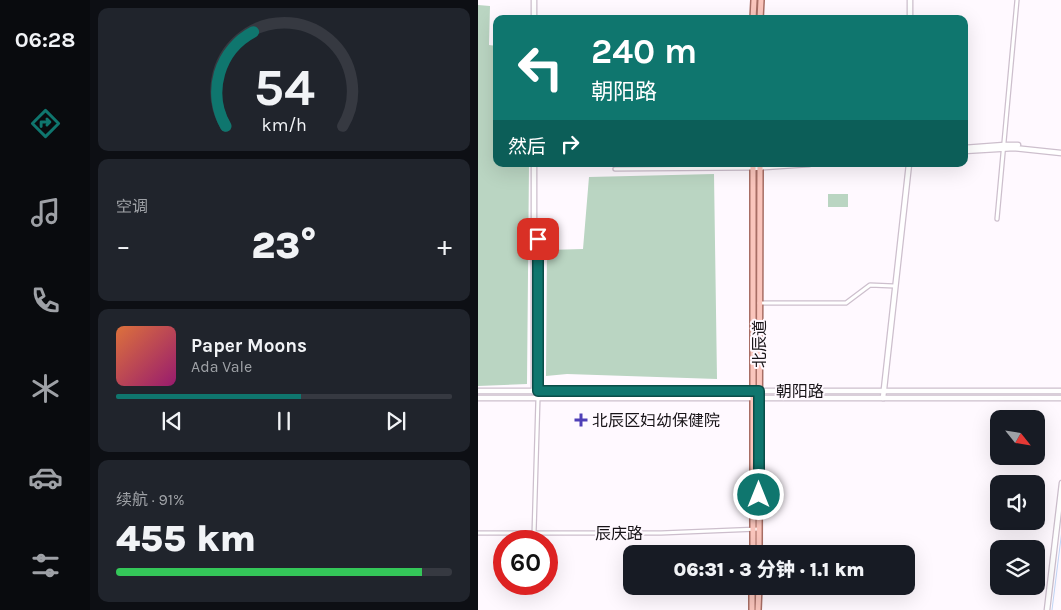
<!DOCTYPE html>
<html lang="zh">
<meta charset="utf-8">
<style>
body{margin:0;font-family:Karla,"Noto Sans SC",sans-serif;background:#20242c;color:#f1f3f6;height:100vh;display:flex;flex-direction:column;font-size:19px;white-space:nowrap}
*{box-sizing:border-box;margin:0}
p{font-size:16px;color:#9ea1a6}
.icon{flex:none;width:28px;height:28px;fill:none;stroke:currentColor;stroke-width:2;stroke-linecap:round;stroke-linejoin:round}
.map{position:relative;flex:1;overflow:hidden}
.details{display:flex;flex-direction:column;gap:8px;padding:8px;background:#0d0f14;width:388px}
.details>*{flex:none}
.guide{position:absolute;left:15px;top:15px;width:475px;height:152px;border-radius:10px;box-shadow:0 5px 20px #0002;background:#0f766e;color:#fff;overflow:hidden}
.needle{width:32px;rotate:120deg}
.fabs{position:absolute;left:512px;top:410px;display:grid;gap:10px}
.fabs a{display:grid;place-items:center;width:55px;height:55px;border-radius:10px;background:#171b24;box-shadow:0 5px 20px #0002;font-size:25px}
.speed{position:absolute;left:15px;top:530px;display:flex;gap:10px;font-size:25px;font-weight:700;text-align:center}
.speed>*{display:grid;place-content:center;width:65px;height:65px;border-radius:50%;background:#171b24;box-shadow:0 5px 20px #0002;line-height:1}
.speed .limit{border:8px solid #d22;background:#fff;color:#111}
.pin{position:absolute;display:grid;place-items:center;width:42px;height:42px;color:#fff;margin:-21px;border-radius:10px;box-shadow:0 2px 8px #0006}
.me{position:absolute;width:55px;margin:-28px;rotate:0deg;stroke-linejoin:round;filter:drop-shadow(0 0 4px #0008)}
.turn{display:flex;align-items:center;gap:18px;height:105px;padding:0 15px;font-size:22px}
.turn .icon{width:65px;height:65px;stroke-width:2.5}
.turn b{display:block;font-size:35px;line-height:42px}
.then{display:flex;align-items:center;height:48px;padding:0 15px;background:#0003;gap:10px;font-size:19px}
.big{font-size:38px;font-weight:800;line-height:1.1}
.details .widget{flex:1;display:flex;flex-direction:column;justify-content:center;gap:8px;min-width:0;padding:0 18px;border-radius:10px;background:#20242c}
.details .dial{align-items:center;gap:0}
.dial svg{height:130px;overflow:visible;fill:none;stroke:#363941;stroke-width:7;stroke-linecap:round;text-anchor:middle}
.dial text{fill:#f1f3f6;stroke:none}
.song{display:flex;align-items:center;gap:15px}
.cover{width:60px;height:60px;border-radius:8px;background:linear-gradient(135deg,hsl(20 70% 55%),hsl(320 70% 35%))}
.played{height:5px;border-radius:2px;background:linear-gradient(90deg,#0f766e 55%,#363941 55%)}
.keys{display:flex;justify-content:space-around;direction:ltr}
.heat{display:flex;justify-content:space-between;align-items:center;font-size:28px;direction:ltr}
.charge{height:8px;border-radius:4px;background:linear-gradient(90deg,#34c759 91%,#363941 0)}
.trip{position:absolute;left:145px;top:545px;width:292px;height:50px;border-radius:10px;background:#171b24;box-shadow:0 5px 20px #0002;font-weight:800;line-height:50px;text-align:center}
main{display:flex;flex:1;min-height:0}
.tabs{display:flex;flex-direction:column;width:90px;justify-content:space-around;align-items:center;background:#090b0e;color:#9ea1a6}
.tabs .icon{width:35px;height:35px}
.tabs .active{color:#0f766e}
.tabs b{font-size:22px;color:#f1f3f6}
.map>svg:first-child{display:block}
</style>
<main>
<nav class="tabs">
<b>06:28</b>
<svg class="icon active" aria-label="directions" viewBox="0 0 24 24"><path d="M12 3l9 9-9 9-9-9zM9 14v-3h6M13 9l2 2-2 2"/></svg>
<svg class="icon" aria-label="music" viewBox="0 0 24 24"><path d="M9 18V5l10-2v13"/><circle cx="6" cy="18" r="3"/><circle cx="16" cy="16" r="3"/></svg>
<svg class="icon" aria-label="phone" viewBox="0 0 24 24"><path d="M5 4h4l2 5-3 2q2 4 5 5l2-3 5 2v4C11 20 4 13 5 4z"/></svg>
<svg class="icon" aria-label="climate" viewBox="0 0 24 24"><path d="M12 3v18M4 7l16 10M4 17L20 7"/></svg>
<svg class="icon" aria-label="car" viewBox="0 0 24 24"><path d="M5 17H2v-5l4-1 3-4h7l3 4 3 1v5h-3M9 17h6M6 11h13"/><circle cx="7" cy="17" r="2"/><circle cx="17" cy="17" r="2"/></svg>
<svg class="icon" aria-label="filters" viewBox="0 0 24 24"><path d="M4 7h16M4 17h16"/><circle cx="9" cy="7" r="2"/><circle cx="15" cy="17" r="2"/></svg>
</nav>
<section class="details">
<div class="widget dial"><svg viewBox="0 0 100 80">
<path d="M14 69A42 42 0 1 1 86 69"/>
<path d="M14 69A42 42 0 0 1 31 11" stroke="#0f766e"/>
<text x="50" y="56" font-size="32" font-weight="700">54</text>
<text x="50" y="72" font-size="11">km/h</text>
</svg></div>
<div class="widget"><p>空调</p>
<div class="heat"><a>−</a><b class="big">23°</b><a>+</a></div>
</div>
<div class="widget">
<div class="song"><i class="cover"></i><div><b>Paper Moons</b><p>Ada Vale</p></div></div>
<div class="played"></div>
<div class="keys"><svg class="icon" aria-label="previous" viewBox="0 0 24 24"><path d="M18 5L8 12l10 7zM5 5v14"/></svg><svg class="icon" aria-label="pause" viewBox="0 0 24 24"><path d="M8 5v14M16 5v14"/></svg><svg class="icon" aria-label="next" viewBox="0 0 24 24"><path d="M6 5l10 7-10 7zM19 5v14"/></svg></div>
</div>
<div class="widget"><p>续航 · 91%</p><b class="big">455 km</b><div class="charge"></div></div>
</section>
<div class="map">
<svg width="584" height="610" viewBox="0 0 584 610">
<rect width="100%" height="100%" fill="#fff9ff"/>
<g fill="#bad5c2">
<polygon points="0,5 12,6 11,45 19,46 17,132 19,133 19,164 51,164 49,384 0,386"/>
<polygon points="236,174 239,379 89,374 68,376 69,250 105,249 111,177"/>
<rect x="350" y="194" width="20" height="13"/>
</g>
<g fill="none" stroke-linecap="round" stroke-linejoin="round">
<polyline stroke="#c2d7f8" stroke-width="1" points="574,610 584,530"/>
<g stroke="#cdbfcd" stroke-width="5.5">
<g id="street">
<polyline points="137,169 274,168"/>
<polyline points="519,219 539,0"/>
<polyline points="281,303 368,303 392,285 416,286"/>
<polyline points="0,533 183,533 281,529"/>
<polyline points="56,534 60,398"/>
</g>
</g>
<g stroke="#cdbfcd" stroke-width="7">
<g id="secondary">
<polyline points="56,0 56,19"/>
<polyline points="432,19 432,0"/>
<polyline points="486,148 526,145 540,145"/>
<polyline points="486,151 536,148 584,153"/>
<polyline points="275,168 331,164"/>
<polyline points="60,249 60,392"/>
<polyline points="0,391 584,391"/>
<polyline points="56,392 56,164"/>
<polyline points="0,398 584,398"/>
<polyline points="405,398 431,164"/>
<polyline points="569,610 584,483"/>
</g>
</g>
<g stroke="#a86e65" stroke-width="8">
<g id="primary">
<polyline points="275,19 276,0"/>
<polyline points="282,19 283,0"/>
<polyline points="275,554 275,164"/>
<polyline points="281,554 282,164"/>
<polyline points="274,610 274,586"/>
<polyline points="280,610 281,586"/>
</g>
</g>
<use href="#street" stroke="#fff" stroke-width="3"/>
<use href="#secondary" stroke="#fff" stroke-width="4.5"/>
<use href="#primary" stroke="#fac5bc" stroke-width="5"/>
</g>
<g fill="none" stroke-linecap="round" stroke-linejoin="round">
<g stroke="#0a4d48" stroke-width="12">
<polyline id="route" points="60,239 60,391 281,391 281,495"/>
</g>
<use href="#route" stroke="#0f766e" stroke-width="9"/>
</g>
<path fill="#4f3fb7" stroke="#fff9ff" stroke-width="2" d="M100.5 412.5h5v5h5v5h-5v5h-5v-5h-5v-5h5z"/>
<g text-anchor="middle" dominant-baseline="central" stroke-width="4" stroke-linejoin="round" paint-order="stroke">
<g font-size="16" fill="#181418" stroke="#fff9ff">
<text transform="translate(281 344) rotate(-90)">北辰道</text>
<text x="322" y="391">朝阳路</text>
<text x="141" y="533">辰庆路</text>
</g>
<g font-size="16" fill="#181418" stroke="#fff9ff" text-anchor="start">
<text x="114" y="420">北辰区妇幼保健院</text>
</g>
</g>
</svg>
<div class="fabs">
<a><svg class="needle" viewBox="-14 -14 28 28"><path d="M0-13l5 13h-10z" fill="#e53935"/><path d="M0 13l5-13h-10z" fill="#9ea1a6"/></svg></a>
<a><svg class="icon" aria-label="sound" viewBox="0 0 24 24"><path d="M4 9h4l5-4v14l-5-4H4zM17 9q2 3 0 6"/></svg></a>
<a><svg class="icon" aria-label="layers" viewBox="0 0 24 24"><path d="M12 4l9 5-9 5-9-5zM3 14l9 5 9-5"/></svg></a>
</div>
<div class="speed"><div class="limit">60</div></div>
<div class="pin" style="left:60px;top:239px;background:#d93025"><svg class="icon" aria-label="arrive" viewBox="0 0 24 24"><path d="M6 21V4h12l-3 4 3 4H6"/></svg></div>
<svg class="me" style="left:281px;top:495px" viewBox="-20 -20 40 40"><circle r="17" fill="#0f766e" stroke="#fff" stroke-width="3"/><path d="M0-11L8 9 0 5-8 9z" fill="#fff"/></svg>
<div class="trip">06:31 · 3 分钟 · 1.1 km</div>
<div class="guide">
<div class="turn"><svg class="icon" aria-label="left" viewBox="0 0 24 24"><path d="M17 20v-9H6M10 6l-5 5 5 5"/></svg><div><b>240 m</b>朝阳路</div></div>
<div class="then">然后<svg class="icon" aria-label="right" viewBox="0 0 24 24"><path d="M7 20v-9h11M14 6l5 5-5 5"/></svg></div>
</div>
</div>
</main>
